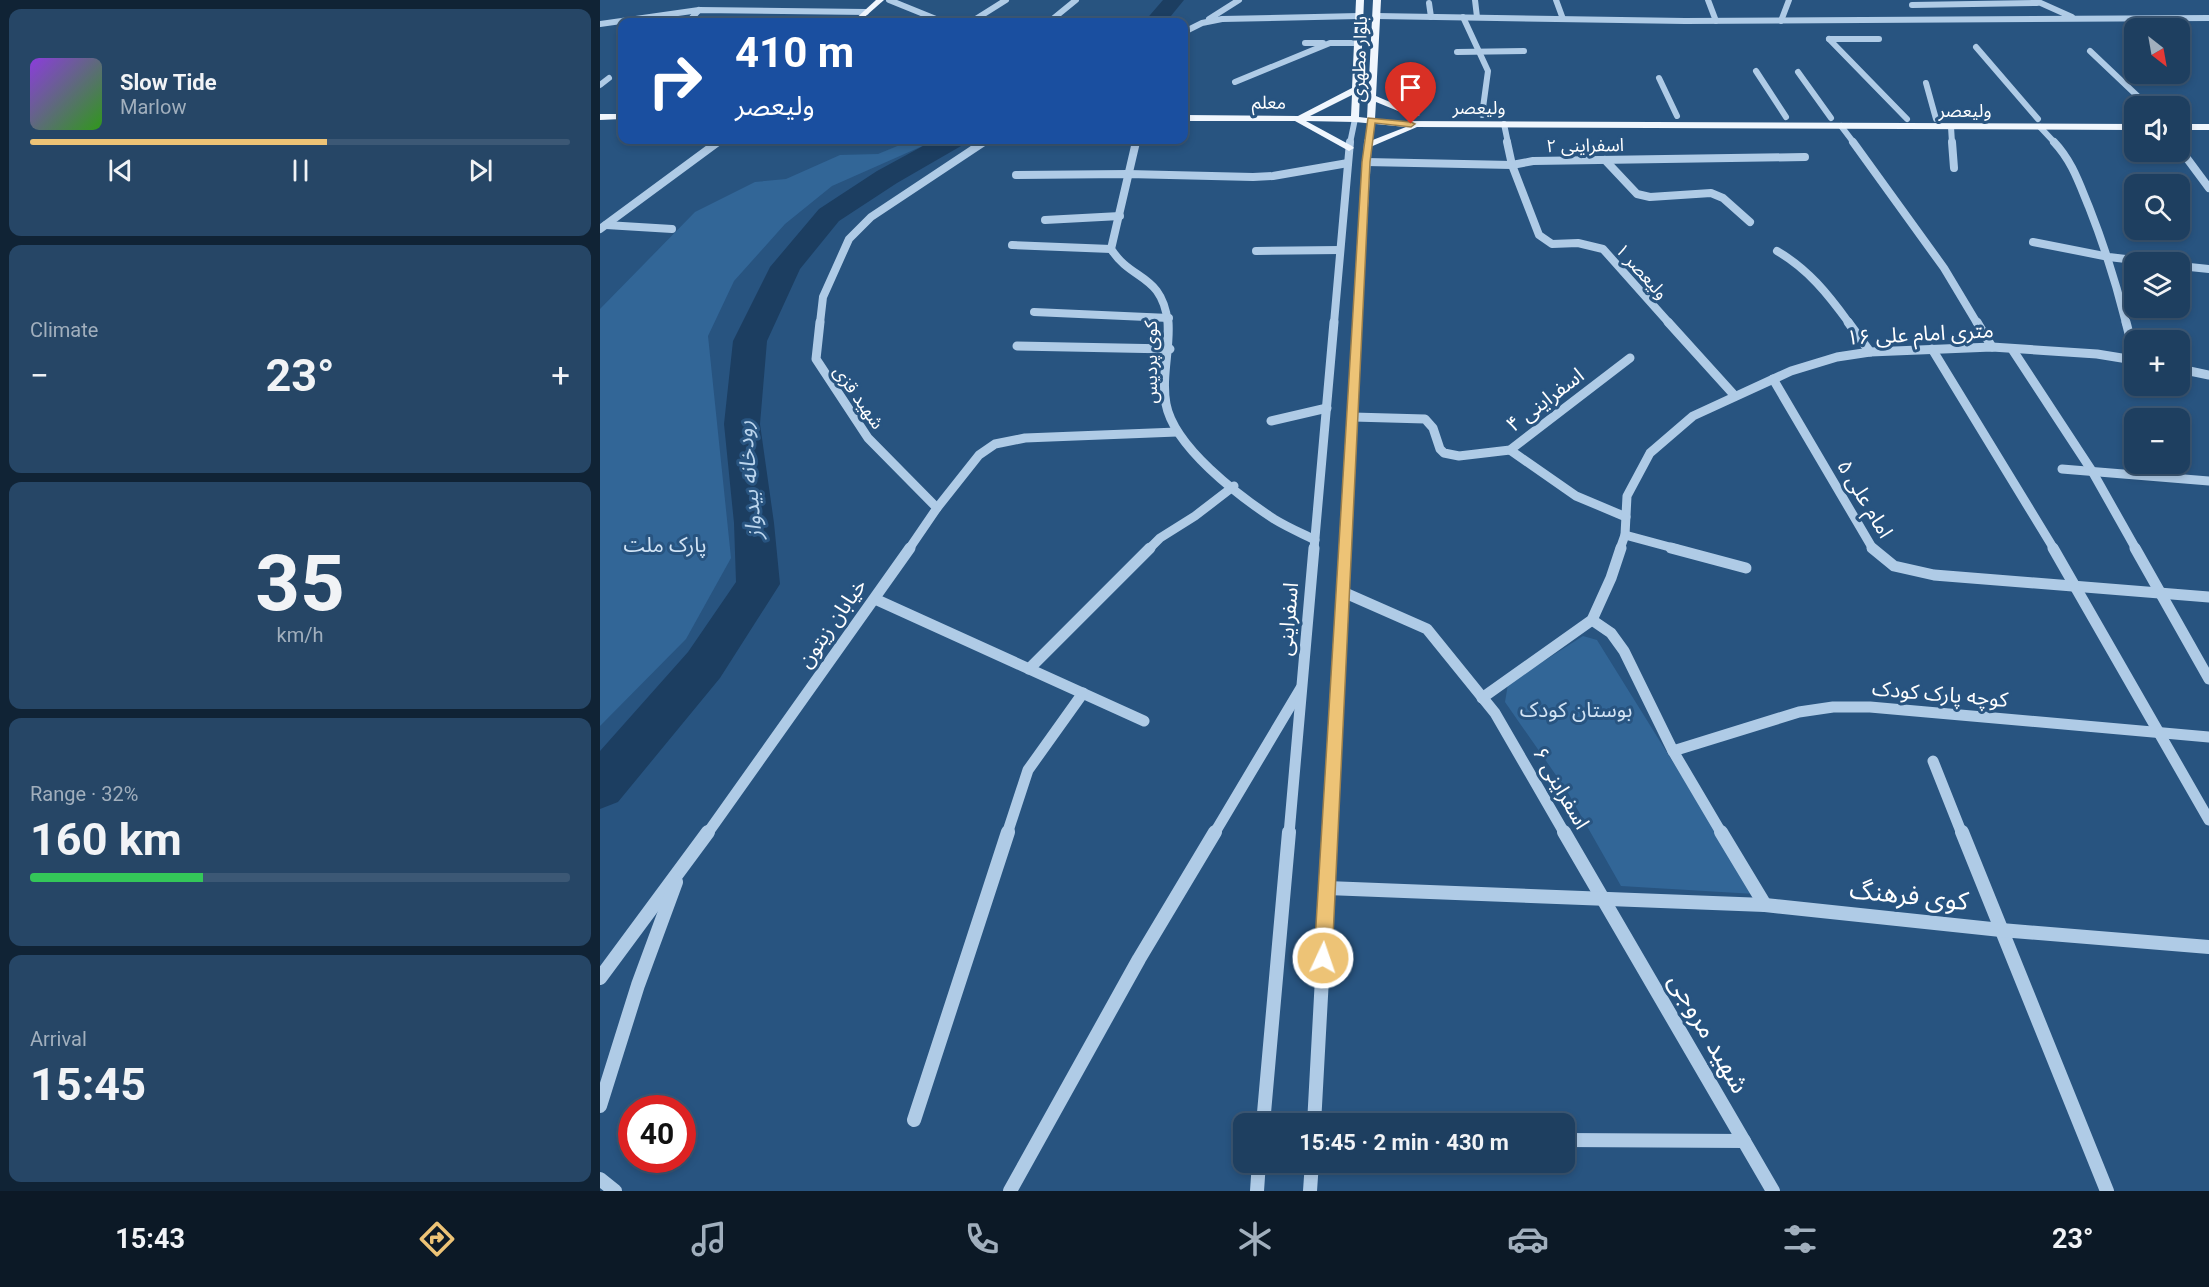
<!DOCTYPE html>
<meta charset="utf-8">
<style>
body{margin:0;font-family:Roboto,"Noto Sans Arabic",sans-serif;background:#264666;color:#f1f3f6;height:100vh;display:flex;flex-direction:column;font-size:22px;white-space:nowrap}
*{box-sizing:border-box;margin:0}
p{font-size:20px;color:#a1afbd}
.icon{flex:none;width:33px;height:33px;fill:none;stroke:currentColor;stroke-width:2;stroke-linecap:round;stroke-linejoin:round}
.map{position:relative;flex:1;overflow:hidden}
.details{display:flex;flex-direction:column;gap:9px;padding:9px;background:#102335;width:600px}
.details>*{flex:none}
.top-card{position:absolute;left:18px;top:18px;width:570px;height:126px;border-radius:12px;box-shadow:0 3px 9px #0003,0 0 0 2px #3c5875;background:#1a4fa0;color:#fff;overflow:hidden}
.needle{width:39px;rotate:149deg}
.tools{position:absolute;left:1524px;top:18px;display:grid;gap:12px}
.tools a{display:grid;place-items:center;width:66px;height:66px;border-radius:12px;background:#1e3f60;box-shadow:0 3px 9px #0003,0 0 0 2px #3c5875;font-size:30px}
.speed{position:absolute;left:18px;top:1095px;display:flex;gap:12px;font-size:30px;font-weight:700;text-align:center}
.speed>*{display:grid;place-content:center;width:78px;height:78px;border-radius:50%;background:#1e3f60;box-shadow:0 3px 9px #0003,0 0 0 2px #3c5875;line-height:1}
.speed .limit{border:9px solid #d22;background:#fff;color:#111}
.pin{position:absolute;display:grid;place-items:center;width:51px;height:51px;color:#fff;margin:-62px -26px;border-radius:50% 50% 50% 0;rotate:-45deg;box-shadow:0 0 6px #0007}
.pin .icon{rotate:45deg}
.me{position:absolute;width:66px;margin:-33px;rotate:3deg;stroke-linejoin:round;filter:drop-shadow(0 0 4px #0008)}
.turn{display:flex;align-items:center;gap:21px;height:126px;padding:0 18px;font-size:27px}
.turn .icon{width:78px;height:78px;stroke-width:2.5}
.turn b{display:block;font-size:42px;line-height:51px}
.big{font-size:45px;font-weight:700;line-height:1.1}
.details .widget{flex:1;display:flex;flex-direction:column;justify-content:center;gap:9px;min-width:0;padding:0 21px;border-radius:12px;background:#264666}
.details .dial{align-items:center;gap:0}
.dial b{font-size:78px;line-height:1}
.song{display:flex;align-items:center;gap:18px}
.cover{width:72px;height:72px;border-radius:9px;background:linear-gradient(135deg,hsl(270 70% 55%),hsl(110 70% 35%))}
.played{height:6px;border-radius:3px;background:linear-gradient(90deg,#edc376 55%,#3c5875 55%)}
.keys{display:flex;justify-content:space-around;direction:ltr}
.heat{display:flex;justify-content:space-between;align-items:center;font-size:33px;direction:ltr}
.charge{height:9px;border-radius:4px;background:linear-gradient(90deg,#34c759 32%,#3c5875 0)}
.trip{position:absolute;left:633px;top:1113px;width:342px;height:60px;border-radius:12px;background:#1e3f60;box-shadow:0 3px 9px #0003,0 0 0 2px #3c5875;font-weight:700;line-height:60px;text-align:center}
.tabs{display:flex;height:96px;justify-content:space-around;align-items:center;background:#0c1926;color:#a1afbd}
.tabs .icon{width:42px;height:42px}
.tabs .on{color:#edc376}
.tabs b{font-size:27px;color:#f1f3f6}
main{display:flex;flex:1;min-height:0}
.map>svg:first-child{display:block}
</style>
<main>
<section class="details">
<div class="widget">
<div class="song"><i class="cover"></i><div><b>Slow Tide</b><p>Marlow</p></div></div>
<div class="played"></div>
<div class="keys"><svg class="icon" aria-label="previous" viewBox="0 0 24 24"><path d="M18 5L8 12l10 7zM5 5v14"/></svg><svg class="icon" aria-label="pause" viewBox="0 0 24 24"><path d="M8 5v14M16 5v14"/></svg><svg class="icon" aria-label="next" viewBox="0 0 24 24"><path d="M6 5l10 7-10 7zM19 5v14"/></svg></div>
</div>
<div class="widget"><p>Climate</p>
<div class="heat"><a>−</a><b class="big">23°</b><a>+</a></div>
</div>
<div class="widget dial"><b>35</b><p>km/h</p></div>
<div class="widget"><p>Range · 32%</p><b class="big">160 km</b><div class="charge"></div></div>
<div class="widget"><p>Arrival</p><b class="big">15:45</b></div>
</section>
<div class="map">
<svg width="1609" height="1191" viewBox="0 0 1609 1191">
<rect width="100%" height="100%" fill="#285480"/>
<g fill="#326697">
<polygon points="312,140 336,140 232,186 185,224 134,281 108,336 131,558 86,639 0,726 0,309 95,212 155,182 186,179 240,155 278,154"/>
<polygon points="983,636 997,640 1155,894 1021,886 967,791 905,702 908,684"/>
</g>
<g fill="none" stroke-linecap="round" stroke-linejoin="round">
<g fill="#1c3e61" fill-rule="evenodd">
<polygon points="563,0 584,0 566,22 544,22"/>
<polygon points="334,140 365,140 361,146 297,183 239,221 200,269 167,341 160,424 174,523 180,584 120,678 18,802 0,809 0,751 88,652 136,582 134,523 124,424 133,341 170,267 219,209 277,171"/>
</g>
<g stroke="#afcbe6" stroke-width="6">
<polyline points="289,0 336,19 332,22"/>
<polyline points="875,0 877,17"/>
<polyline points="956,0 963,19"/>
<polyline points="1108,0 1116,21"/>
<polyline points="1434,0 1472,17"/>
<polyline points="829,3 831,17"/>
<polyline points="1312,5 1437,3"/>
<polyline points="776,16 1085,21 1609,18"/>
<polyline points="863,17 888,71 882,115"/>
<polyline points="609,19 639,0"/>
<polyline points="1181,21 1189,0"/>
<polyline points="88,22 99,10"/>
<polyline points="371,22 406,0"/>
<polyline points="449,22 476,0"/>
<polyline points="0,24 99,10 266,12"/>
<polyline points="584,32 602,23 622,19 759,16"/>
<polyline points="1229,39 1307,119"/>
<polyline points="1229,39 1279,39"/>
<polyline points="705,43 723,43"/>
<polyline points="1376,47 1438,119"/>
<polyline points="1490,51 1548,106"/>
<polyline points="857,52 924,51"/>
<polyline points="1156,71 1186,117"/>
<polyline points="1198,72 1231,118"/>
<polyline points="1059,78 1077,116"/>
<polyline points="635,82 730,43 757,43"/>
<polyline points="1326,83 1336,119"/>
<polyline points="0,85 9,78"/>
<polyline points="904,124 908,143"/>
<polyline points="1241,126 1254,143"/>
<polyline points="1351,127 1352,143"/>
<polyline points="1440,127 1455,143"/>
<polyline points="116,143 121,140"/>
<polyline points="382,143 387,140"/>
<polyline points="535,143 536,140"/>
<polyline points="750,143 755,119"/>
<polyline points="768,143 771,120"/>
</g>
<g stroke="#afcbe6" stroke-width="8">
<path d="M536,142l-25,107c21,33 51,24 57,74"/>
<polyline points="907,142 912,165 939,235 952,244 978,243 1003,249 1069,323"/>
<polyline points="1253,142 1344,268 1377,323"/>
<polyline points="1352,142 1354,168"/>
<path d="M1454,142c18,19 25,41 35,65 15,38 27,76 37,116"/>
<polyline points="1580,149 1609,188"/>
<polyline points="1005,160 1037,194 1050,197 1111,193 1123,198 1150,222"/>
<polyline points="766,162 912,165 933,161 1205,157"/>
<polyline points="416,175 528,174 653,177 673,176 748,163"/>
<polyline points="445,220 520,216"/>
<polyline points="6,225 72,229"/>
<polyline points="0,229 118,142"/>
<polyline points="1433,242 1509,257 1551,262"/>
<polyline points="412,245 511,249"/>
<polyline points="656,251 740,250"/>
<path d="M1177,251c31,18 51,43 72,72"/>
<polyline points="1580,266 1609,269"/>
<polyline points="434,312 569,318"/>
<polyline points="220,323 223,297 249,239 271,217 384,142"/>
<polyline points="734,323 750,142"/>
<polyline points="757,323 768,142"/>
</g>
<g stroke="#afcbe6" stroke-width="9">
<polyline points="220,322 216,359 268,438 337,508"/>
<path d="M568,322c2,27 -7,55 -2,82 8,43 73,92 108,115 13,8 27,14 41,21"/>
<polyline points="1068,322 1135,396"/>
<polyline points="1248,322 1270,352"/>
<polyline points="1377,322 1392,347"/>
<polyline points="1526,322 1534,353"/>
<polyline points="417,346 570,349"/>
<polyline points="1332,349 1454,549"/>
<polyline points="1412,349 1492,471 1536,549"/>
<polyline points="1580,369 1609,375"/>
<polyline points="1173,379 1273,549"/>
<polyline points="753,417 825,419 833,428 840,449 844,453 859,456 910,450 1030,358"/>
<polyline points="671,421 727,408"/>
<polyline points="910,450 976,496 1026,517"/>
<polyline points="1462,469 1609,481"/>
<polyline points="1025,535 1077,549"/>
<polyline points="309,549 337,508 379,455 395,444 425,438 577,432"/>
<polyline points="549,549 560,538 595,516 634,486"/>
<polyline points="714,549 734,322"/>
<polyline points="745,549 757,322"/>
<polyline points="1020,549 1025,535 1027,496 1050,453 1093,416 1191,371 1237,357 1270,352 1392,347 1497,354 1534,360"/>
</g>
<g stroke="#afcbe6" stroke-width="11">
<polyline points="1071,548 1146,568"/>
<polyline points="1272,548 1294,566 1334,575 1609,597"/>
<polyline points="1453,548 1609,820"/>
<polyline points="1535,548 1609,679"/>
<polyline points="743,592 827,629 895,713 965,834"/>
<polyline points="275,599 544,721"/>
<polyline points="992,620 1011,633 1024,651 1073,751 1122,834"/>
<polyline points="429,669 550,548"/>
<polyline points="882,698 992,620 1011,578 1021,548"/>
<polyline points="1073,751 1199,712 1233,707 1270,707 1609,737"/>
<polyline points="1333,761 1362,834"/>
<polyline points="107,834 310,548"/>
<polyline points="407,834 428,770 483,693"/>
<polyline points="614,834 701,688"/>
<polyline points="689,834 714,548"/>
<polyline points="730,834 745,548"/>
</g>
<g stroke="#afcbe6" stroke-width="14">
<polyline points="964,832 1173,1191"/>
<polyline points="1121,832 1165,905"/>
<polyline points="1362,832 1507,1191"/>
<polyline points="727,888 1165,905 1401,930 1609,947"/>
<polyline points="0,978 108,832"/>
<polyline points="0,1106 38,985 76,882"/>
<polyline points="314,1120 408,832"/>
<polyline points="663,1124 689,832"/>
<polyline points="714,1124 730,832"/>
<polyline points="964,1140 1144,1141"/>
<polyline points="0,1179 15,1191"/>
<polyline points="410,1191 539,959 615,832"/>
<polyline points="657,1191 659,1162"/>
<polyline points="710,1191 712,1162"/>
</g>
<g fill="#f0f6fd" fill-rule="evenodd">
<polygon points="276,0 284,0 259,22 252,22"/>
<path d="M756,0h8l-5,117 8,1 6,-118h8l-5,96 44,19 -7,2 -37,-15 -1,17 22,2 737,3v6l-717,-3 -49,21 -3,-1v-4l41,-16 -51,-5 -49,-1 46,25 2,2 -5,3 -54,-30h-111v-6l114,1 54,-28zM752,95l-1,21h-41z"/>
<polygon points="0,114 22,114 22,119 0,120"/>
<rect x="1580" y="124" width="29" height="6"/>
</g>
</g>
<polygon fill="#edc376" stroke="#9a7f4d" stroke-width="1.5" points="768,118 811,122 815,124 811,127 775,123 770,162 732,958 729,964 723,967 717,964 714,958 762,162"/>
<g text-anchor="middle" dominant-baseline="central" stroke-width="6" stroke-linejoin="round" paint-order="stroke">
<g font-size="18" fill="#fff" stroke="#285480">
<text transform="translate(759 59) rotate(-88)">بلوار مطهری</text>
<text transform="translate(669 102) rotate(1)">معلم</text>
<text x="879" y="107">ولیعصر</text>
<text x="1365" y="110">ولیعصر</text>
<text transform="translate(985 145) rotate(-1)">اسفراینی ۲</text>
<text transform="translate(1042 271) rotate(48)">ولیعصر ۱</text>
<text transform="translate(550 362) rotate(-90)">کوی پردیس</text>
<text transform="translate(259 397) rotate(55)">شهید قزی</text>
</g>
<g font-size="21" fill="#fff" stroke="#285480">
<text transform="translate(1320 334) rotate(-3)">۱۶ متری امام علی</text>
<text transform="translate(945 400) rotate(-37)">اسفراینی ۴</text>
<text transform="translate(1265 499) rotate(59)">امام علی ۵</text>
<text transform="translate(688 619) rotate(-85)">اسفراینی</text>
<text transform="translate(232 623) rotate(-55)">خیابان زیتون</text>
<text transform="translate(1340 694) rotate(5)">کوچه پارک کودک</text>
<text transform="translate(961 788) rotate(60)">اسفراینی ۶</text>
</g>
<g font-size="21" fill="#d2e4f5" stroke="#285480">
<text x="65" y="545">پارک ملت</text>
<text x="976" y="710">بوستان کودک</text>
</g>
<g font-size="22" font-style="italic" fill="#bbd5ed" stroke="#285480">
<text transform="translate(149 480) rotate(-95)">رودخانه بیدواز</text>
</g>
<g font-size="26" fill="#fff" stroke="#285480">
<text transform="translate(1309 895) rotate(6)">کوی فرهنگ</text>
<text transform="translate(1109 1033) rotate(60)">شهید مروجی</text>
</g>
</g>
</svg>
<div class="tools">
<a><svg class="needle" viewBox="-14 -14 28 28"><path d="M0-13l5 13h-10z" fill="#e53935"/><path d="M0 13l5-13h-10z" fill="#a1afbd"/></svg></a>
<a><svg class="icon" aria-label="sound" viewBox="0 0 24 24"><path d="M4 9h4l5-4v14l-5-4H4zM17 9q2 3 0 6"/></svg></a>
<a><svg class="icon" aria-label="search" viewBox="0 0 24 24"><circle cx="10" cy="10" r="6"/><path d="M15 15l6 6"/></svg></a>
<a><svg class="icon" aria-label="layers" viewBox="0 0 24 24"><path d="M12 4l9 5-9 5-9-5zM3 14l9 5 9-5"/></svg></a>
<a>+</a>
<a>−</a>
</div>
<div class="speed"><div class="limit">40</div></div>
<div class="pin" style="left:811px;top:124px;background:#d93025"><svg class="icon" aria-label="arrive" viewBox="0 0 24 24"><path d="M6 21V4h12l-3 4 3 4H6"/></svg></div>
<svg class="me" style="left:723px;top:958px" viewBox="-20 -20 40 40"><circle r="17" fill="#edc376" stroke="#fff" stroke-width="3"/><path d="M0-11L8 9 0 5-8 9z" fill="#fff"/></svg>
<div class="trip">15:45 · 2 min · 430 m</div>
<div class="top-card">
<div class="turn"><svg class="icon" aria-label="right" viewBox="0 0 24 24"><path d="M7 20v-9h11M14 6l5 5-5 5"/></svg><div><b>410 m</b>ولیعصر</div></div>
</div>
</div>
</main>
<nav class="tabs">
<b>15:43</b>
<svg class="icon on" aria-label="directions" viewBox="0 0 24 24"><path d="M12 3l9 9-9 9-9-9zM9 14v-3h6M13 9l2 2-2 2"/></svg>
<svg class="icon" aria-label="music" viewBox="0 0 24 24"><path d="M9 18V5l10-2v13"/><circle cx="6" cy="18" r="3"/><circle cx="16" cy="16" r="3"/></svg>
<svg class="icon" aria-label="phone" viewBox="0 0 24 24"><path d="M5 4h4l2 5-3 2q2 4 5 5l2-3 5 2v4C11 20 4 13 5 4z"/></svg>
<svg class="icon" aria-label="climate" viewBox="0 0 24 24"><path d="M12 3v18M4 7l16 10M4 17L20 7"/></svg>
<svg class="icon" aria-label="car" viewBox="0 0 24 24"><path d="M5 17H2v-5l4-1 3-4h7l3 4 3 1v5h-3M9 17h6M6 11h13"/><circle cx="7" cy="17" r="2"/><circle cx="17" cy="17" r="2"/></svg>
<svg class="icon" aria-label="filters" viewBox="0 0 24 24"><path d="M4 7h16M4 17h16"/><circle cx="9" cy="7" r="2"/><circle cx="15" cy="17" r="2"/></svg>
<b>23°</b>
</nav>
